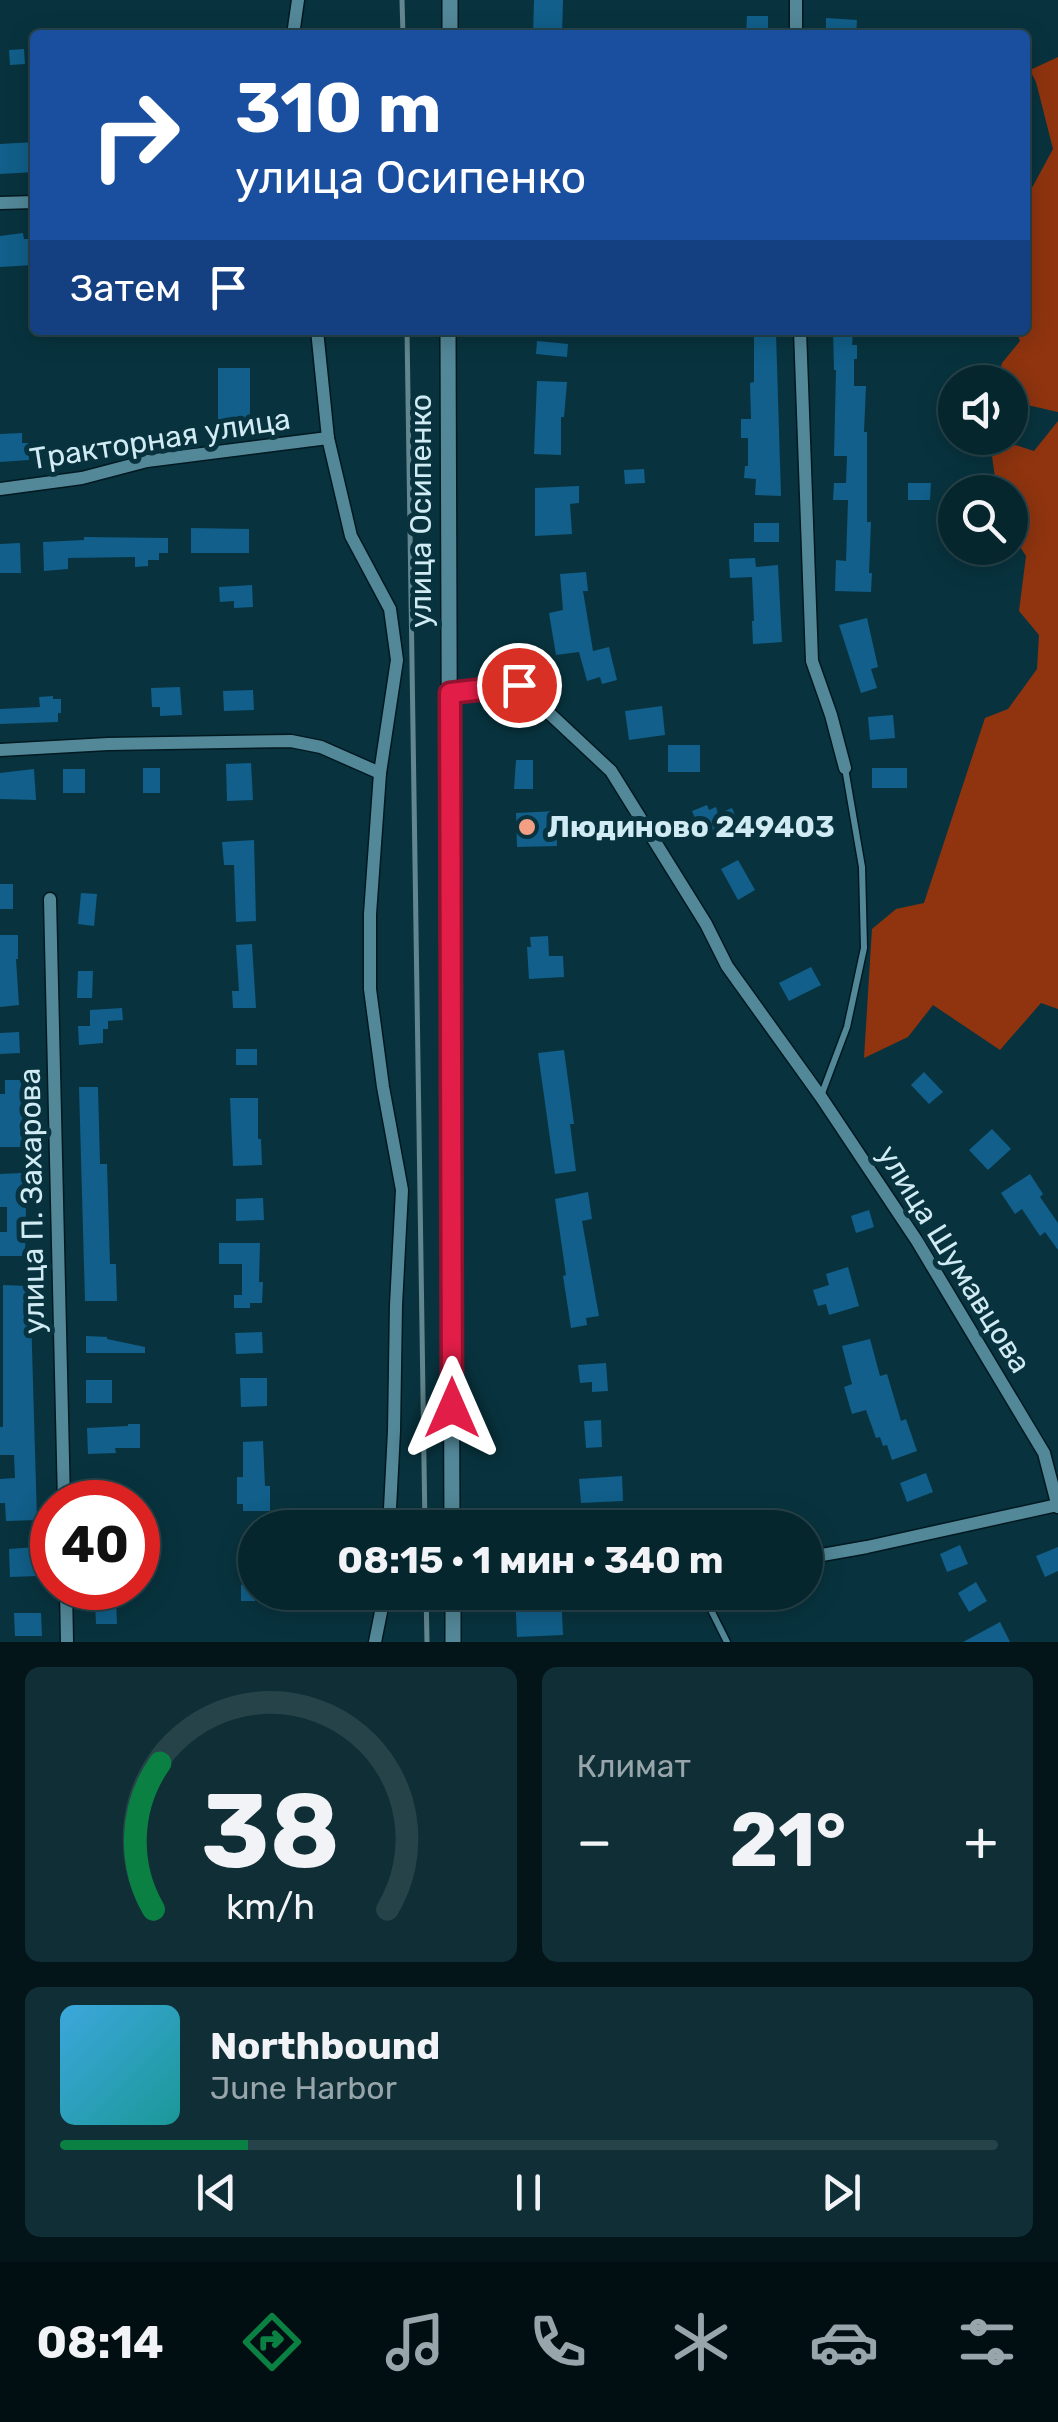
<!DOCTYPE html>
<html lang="ru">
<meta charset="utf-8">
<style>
body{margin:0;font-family:Rubik,sans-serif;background:#0f2e36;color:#f1f3f6;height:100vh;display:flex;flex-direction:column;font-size:38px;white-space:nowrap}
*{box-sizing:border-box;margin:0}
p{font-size:32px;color:#98a5aa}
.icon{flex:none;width:55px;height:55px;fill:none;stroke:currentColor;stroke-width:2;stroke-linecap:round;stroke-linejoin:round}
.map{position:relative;height:1642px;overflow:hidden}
.details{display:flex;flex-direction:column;gap:25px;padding:25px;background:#031519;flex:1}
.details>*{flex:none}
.banner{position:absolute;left:30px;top:30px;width:1000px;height:305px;border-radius:10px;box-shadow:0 5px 25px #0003,0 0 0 2px #27434a;background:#1a4fa0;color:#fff;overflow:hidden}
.tools{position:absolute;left:938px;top:365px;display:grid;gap:20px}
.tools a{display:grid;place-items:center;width:90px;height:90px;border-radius:50%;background:#06262e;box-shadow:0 5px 25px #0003,0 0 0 2px #27434a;font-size:50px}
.speed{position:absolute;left:30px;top:1480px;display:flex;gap:20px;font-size:50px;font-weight:700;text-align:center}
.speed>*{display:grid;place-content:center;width:130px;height:130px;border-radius:50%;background:#06262e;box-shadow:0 5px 25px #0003,0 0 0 2px #27434a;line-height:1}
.speed .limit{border:15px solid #d22;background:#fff;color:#111}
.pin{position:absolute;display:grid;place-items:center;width:85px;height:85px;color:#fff;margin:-42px;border:5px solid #fff;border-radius:50%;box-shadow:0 2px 10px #0007}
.me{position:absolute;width:110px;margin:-55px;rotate:0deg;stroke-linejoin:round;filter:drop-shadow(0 0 8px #0008)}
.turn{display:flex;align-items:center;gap:35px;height:210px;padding:0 40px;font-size:45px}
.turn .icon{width:130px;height:130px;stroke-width:2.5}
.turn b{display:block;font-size:70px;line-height:85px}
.then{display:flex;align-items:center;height:95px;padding:0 40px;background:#0003;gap:20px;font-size:38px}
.big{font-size:75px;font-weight:700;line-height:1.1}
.details .card{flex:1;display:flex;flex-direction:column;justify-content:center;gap:15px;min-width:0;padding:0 35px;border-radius:15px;background:#0f2e36}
.details .dial{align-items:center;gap:0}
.dial svg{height:260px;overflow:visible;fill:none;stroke:#27434a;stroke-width:7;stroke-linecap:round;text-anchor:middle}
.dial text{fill:#f1f3f6;stroke:none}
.song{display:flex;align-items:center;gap:30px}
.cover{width:120px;height:120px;border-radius:15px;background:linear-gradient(135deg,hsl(200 70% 55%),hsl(180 70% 35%))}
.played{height:10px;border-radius:5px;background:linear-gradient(90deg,#0b8043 20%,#27434a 20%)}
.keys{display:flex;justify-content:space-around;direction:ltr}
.heat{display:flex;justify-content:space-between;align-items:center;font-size:55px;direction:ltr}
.details .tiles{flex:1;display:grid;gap:25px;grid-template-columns:1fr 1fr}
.card:last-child{grid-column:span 2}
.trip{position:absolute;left:238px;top:1510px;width:585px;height:100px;border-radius:50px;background:#06262e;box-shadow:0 5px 25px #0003,0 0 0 2px #27434a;font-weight:700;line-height:100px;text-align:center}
.menu{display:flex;height:160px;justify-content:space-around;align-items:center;background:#020f12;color:#98a5aa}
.menu .icon{width:70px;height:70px}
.menu .on{color:#0b8043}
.menu b{font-size:45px;color:#f1f3f6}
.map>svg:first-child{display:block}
</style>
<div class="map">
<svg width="1058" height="1642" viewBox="0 0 1058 1642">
<rect width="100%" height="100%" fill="#08333e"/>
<g fill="#8f340f">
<polygon points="1058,57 1058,412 1010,401 1010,382 997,382 1002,363 1020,341 1016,330 1025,330 1025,207 1027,197 1053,149 1036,82 1030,70"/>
<polygon points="1058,421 1058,1009 1041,1003 1000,1050 933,1005 908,1037 864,1058 872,929 896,909 924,903 985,718 1008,709 1037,669 1039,635 1019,611 1026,556 1010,531 1010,492 997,492 992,456 1015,445 1034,451"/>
</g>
<g fill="#115f8a">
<polygon points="534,0 563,0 562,35 533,34"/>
<polygon points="747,16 768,16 768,35 746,35"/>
<polygon points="826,18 857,20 856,35 826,35"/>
<polygon points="24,49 25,64 10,65 9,50"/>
<polygon points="35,142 35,172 0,174 0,144"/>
<polygon points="23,233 24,239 33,239 34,265 0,267 0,236"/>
<polygon points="833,330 853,330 852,345 857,345 857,359 854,359 854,386 866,386 864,432 867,432 867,522 871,522 869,573 872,573 871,592 835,591 836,560 846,561 848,500 833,500 834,483 846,483 847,456 834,456 836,370 834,370"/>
<polygon points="754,333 776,333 781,496 755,495 756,479 744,478 745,466 748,466 748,438 741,438 741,419 751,419 750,383 754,382"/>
<polygon points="537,341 568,344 567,357 536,354"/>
<polygon points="218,368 250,368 250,424 234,424 234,419 218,419"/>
<polygon points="537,381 567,382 564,417 561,417 561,455 534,454"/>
<polygon points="22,433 22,443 28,443 29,460 0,462 0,434"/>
<polygon points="644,469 645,483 625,484 624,470"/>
<polygon points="908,483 931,483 930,500 908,500"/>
<polygon points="579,486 579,503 570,504 572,534 535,536 535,488"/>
<rect x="754" y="523" width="25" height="19"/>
<polygon points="191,528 249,529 249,553 191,553"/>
<polygon points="84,537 168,538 168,553 159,553 159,560 148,560 148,566 135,567 135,557 68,558 68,569 44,571 43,542 84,540"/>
<polygon points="20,543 21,573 0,573 0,544"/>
<polygon points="755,558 756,567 778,565 782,642 753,644 752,621 754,621 752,577 730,578 729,559"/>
<polygon points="586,572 588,591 583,591 593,651 609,647 617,680 602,684 600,677 587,681 579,652 556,655 549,613 563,610 560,574"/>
<polygon points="252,585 253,607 234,608 234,601 220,602 219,587"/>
<polygon points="867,618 878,667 871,669 877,688 861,693 839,625"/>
<polygon points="180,687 182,715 160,716 160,707 152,707 151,688"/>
<polygon points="253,690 254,710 224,711 223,691"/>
<polygon points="53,696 53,699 61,699 61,713 58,713 58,722 0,724 0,709 40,707 39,697"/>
<polygon points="662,706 665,735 629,740 625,711"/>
<polygon points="893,715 895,738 870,740 868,717"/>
<rect x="668" y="745" width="32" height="27"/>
<polygon points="516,760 533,760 533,789 514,789"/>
<polygon points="251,763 253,800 227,801 226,764"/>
<rect x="143" y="768" width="17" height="25"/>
<rect x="872" y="768" width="35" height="20"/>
<polygon points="34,769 36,800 0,799 0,773"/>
<rect x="63" y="769" width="22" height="24"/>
<polygon points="707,805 709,810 716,807 718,814 732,808 738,822 703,837 692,811"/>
<polygon points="556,811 557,846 517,847 516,813"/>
<polygon points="254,840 256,921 236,922 234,865 224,865 222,842"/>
<polygon points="738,860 755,890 738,900 721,869"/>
<rect x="0" y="884" width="13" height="25"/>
<polygon points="81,893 97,894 94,926 78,924"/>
<polygon points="0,935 18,935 18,959 16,959 19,1005 0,1007"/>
<polygon points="548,936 549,956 563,956 564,977 529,979 527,947 531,947 530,937"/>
<polygon points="252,944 256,1008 233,1008 232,991 239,991 236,945"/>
<polygon points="811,967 821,985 789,1001 779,983"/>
<polygon points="78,971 93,971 92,998 77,998"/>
<polygon points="122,1008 123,1020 108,1021 108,1029 103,1029 103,1043 79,1045 78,1026 90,1026 90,1010"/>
<polygon points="19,1032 20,1053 0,1054 0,1033"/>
<rect x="236" y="1049" width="21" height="16"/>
<polygon points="564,1050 574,1124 570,1124 576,1171 555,1174 538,1053"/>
<polygon points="924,1072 943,1092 929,1104 911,1085"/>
<polygon points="5,1080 21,1080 24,1147 0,1147 0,1094 5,1094"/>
<polygon points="79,1087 98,1087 100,1164 107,1164 110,1264 116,1264 117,1301 85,1301"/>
<polygon points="230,1098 258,1098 258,1139 261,1139 262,1165 233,1166"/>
<polygon points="992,1129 1011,1149 988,1170 969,1150"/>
<polygon points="22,1173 26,1206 25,1256 0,1256 0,1232 7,1232 7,1207 0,1207 0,1174"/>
<polygon points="1030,1174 1043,1194 1040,1197 1058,1223 1058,1250 1045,1232 1040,1236 1022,1209 1015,1214 1001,1193"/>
<polygon points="588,1192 592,1219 582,1221 599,1316 586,1318 587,1325 571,1328 563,1276 566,1275 555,1199"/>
<polygon points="263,1198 264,1220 236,1221 236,1199"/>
<polygon points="869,1210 874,1227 856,1233 851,1216"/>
<polygon points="219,1243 260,1243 259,1282 263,1282 262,1303 250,1303 250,1308 234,1308 234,1295 242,1295 242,1264 219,1264"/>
<polygon points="848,1267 859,1306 829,1315 826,1304 818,1306 813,1290 829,1285 826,1274"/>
<polygon points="3,1285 28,1286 28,1314 31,1314 37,1520 6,1521 5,1503 0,1503 0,1479 15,1478 14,1455 0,1455 0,1427 3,1427"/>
<polygon points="262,1332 263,1353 236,1354 235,1333"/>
<polygon points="86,1336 107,1337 107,1339 145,1347 145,1353 86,1353"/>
<polygon points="870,1339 880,1376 887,1374 901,1421 906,1419 917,1451 892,1460 887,1445 883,1446 880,1437 876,1438 866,1410 852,1414 844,1387 852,1384 842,1346"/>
<polygon points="606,1363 608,1391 592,1392 592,1382 580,1383 578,1365"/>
<polygon points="240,1378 267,1378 267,1406 241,1407"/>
<rect x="86" y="1380" width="26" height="23"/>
<polygon points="601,1420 602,1447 586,1448 584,1421"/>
<polygon points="128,1424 140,1424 140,1448 115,1448 116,1453 88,1454 87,1428 128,1426"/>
<polygon points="263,1441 265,1486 270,1486 270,1511 243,1511 243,1504 237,1504 237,1477 243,1477 243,1442"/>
<polygon points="926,1473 933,1492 907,1502 900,1483"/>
<polygon points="622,1476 623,1501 581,1503 579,1479"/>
<polygon points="90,1483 121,1483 120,1502 90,1502"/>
<polygon points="960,1545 968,1564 947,1572 940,1554"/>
<polygon points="37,1547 38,1576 10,1577 9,1549"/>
<polygon points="1058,1547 1058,1571 1045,1577 1036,1556"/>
<polygon points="976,1582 987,1601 969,1612 958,1593"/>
<rect x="241" y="1585" width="14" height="16"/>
<polygon points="515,1592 561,1592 563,1635 517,1637"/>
<polygon points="95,1601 116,1601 117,1624 96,1624"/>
<polygon points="14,1613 41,1613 42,1636 15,1636"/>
<polygon points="1000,1622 1010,1642 963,1642"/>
</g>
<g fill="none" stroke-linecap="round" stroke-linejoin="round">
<g stroke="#001921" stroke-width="9">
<g id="service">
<polyline points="821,1096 847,1027 864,948 862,867 845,768"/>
<polyline points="702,1592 727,1642"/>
</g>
</g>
<g stroke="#001921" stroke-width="15">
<g id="minor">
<polyline points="796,0 796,35"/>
<polyline points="293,35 298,0"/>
<polyline points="0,203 35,202"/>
<polyline points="317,330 328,438 351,536 390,609 397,660 380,773 370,914 370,989 383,1087 402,1190 396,1305 394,1431 389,1528"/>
<polyline points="800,330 812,661 831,715 845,768"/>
<polyline points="0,489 82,478 147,461 328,438"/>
<polyline points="449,693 519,685 611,771 706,924 727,966 821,1097 917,1241 1044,1453 1058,1507"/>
<polyline points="0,750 108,744 291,741 321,747 380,773"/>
<polyline points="50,899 64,1502"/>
<polyline points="805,1553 822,1555 867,1547 1057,1505"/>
<polyline points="66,1588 67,1642"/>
<polyline points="375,1642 385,1592"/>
</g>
</g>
<g stroke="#001921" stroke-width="18">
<g id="tertiary">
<polyline points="450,35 450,0"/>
<polyline points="448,330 452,1528"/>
<polyline points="453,1592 453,1642"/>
</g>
</g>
<use href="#service" stroke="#538898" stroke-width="6"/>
<use href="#minor" stroke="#538898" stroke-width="12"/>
<use href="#tertiary" stroke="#538898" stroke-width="15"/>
<g stroke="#638790" stroke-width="5">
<polyline points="402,0 403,35"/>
<polyline points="407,330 425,1528"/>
<polyline points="426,1592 427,1642"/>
</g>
</g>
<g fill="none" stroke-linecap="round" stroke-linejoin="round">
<g stroke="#92132f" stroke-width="25">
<polyline id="route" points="452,1408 450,693 519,685"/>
</g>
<use href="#route" stroke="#e11d48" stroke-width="18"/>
</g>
<circle fill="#f39f83" stroke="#08333e" stroke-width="4" cx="527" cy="827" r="10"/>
<g text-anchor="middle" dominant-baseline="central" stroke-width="10" stroke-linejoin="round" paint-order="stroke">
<g font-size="30" fill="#d0ebf3" stroke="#08333e">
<text transform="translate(160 439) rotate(-9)">Тракторная улица</text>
<text transform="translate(421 511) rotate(-90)">улица Осипенко</text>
<text transform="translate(32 1201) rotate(-91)">улица П. Захарова</text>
<text transform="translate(954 1259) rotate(58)">улица Шумавцова</text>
</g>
<g font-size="30" font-weight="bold" fill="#d0ebf3" stroke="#08333e" text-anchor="start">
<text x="547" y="827">Людиново 249403</text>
</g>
</g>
</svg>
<div class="tools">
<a><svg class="icon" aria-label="sound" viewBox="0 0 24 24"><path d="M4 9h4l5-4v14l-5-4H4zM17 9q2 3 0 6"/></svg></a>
<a><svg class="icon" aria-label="search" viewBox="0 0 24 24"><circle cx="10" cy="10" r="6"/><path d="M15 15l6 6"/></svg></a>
</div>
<div class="speed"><div class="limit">40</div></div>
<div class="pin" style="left:519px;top:685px;background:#d93025"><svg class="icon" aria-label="arrive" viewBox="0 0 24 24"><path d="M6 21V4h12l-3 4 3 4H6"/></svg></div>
<svg class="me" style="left:452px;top:1408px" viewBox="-20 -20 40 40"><path d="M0-17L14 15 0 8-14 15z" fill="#e11d48" stroke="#fff" stroke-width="4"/></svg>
<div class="trip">08:15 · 1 мин · 340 m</div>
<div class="banner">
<div class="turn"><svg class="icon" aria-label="right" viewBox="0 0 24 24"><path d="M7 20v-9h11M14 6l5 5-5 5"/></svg><div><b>310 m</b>улица Осипенко</div></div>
<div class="then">Затем<svg class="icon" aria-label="arrive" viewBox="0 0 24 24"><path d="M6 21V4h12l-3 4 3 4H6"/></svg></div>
</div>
</div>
<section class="details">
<div class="tiles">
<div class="card dial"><svg viewBox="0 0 100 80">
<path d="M14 69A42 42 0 1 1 86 69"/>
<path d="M14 69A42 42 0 0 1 16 24" stroke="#0b8043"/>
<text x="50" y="56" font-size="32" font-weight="700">38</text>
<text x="50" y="72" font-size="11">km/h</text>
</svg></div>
<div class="card"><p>Климат</p>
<div class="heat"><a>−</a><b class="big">21°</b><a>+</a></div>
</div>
<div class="card">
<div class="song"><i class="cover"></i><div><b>Northbound</b><p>June Harbor</p></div></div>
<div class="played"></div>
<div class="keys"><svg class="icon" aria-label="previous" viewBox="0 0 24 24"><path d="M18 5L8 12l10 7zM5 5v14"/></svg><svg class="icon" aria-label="pause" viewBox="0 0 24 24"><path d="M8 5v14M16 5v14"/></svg><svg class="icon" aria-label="next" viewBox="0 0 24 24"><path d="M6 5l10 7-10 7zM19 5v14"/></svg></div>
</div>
</div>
</section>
<nav class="menu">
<b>08:14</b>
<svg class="icon on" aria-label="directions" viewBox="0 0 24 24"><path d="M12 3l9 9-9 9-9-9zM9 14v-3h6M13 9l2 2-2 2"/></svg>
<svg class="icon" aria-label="music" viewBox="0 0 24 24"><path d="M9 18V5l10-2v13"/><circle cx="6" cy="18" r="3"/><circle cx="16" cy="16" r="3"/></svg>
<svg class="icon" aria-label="phone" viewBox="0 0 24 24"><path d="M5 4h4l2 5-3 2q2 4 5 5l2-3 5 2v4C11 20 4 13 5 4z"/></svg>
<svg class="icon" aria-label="climate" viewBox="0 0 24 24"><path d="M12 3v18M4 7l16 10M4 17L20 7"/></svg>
<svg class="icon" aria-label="car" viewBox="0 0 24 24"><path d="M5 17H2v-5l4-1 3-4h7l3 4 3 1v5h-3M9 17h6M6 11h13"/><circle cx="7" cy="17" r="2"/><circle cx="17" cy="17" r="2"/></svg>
<svg class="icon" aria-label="filters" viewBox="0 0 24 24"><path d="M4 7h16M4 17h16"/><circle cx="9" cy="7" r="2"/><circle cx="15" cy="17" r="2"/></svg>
</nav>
